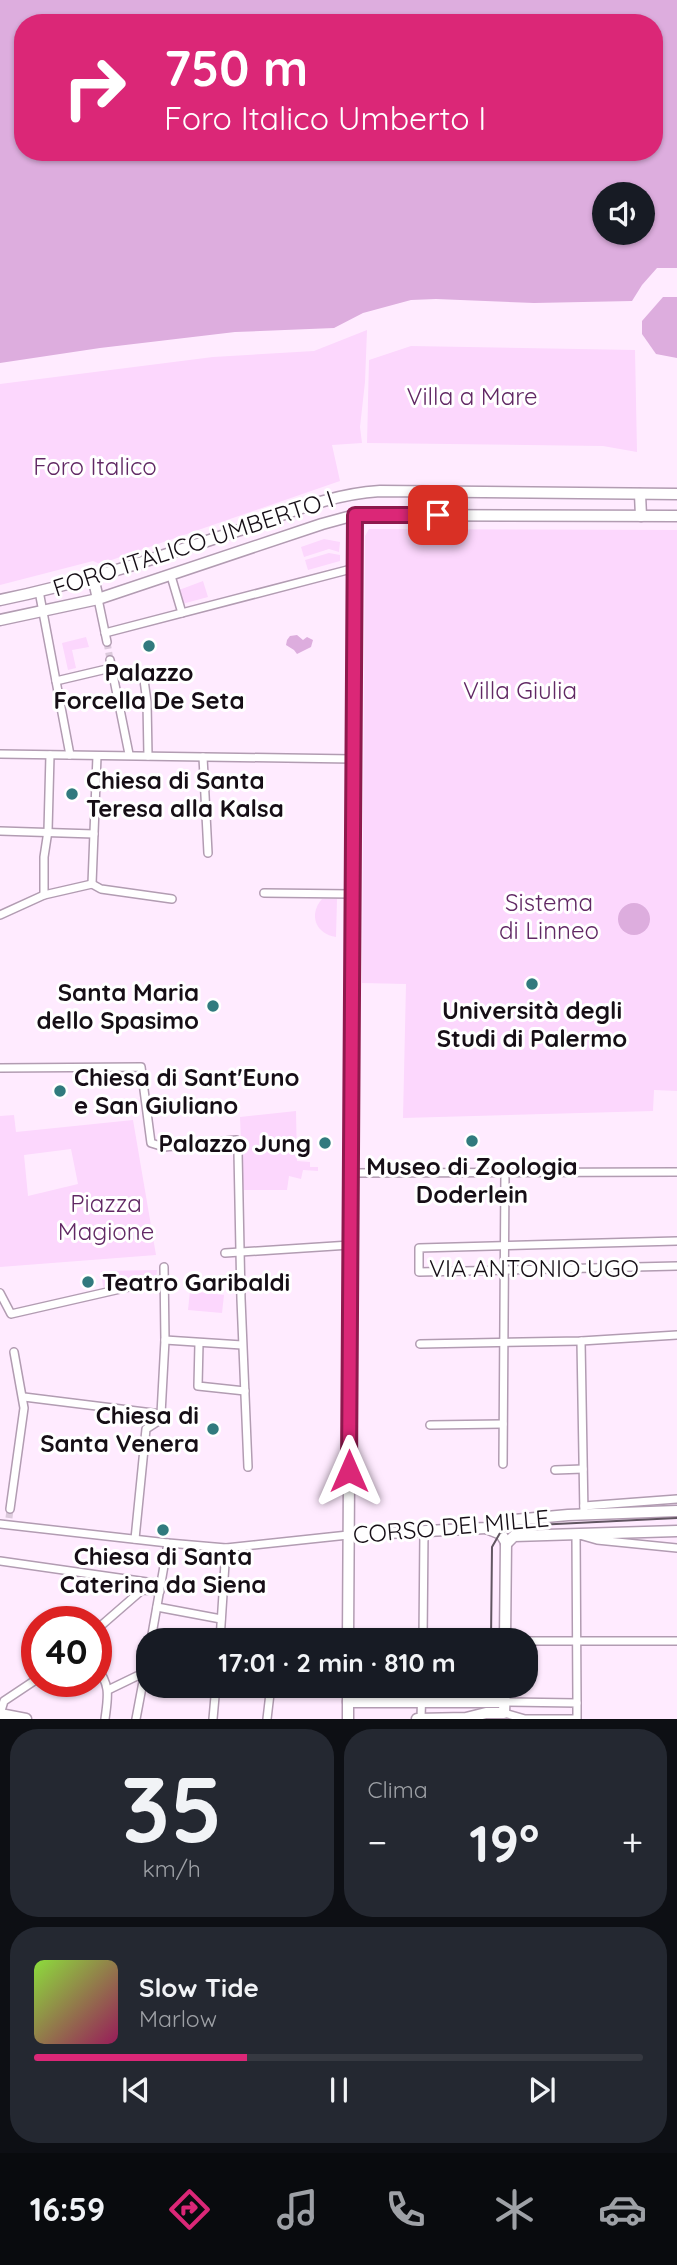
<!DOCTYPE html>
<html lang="it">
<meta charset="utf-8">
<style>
body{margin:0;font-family:Quicksand,sans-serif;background:#242831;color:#f1f3f6;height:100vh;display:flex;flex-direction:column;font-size:26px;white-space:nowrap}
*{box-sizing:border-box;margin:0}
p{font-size:23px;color:#9ea1a6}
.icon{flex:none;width:38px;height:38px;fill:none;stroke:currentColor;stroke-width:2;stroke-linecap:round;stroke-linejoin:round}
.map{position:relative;height:1719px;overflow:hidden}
.details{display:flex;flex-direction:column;gap:10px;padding:10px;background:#0d0f14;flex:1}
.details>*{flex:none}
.top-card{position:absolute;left:14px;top:14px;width:649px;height:147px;border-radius:28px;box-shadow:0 2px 5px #0004;background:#db2777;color:#fff;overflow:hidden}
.buttons{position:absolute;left:592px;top:182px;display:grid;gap:14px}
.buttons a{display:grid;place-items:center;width:63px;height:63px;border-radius:50%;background:#171b24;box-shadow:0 2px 5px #0004;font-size:35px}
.speed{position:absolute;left:21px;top:1606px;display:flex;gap:14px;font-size:35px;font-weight:700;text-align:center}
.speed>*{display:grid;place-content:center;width:91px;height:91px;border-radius:50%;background:#171b24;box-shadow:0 2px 5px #0004;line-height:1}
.speed .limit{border:10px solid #d22;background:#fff;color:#111}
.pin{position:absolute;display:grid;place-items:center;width:60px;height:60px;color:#fff;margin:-30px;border-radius:14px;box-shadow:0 4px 10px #0006}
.me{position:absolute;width:77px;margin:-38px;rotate:0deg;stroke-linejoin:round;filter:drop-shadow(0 0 5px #0008)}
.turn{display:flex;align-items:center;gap:24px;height:147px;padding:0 35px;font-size:32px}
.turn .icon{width:91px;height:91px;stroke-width:2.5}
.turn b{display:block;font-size:49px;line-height:60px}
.big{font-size:52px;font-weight:700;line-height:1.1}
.details .tile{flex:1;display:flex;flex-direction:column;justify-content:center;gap:10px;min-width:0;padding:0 24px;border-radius:28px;background:#242831}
.details .dial{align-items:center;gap:0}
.dial b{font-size:91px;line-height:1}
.song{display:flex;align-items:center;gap:21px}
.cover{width:84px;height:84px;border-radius:10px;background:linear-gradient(135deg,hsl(90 70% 55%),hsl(330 70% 35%))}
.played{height:7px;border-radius:4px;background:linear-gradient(90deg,#db2777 35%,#363941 35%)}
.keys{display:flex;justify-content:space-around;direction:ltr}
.heat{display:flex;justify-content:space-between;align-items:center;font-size:38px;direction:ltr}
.details .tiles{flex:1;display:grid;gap:10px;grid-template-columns:1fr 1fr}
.tile:last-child{grid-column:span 2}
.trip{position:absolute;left:136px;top:1628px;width:402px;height:70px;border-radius:28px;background:#171b24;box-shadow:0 2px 5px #0004;font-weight:700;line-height:70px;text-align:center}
.tabs{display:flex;height:112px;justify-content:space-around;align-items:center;background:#090b0e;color:#9ea1a6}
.tabs .icon{width:49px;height:49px}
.tabs .selected{color:#db2777}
.tabs b{font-size:32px;color:#f1f3f6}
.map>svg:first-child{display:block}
</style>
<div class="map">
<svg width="677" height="1719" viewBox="0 0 677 1719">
<rect width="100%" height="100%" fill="#ffebff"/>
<g fill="#fcd7fd" fill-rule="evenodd">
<polygon points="367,330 365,382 360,427 362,443 332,445 340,481 100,564 93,561 0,585 0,384 213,357 314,351"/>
<polygon points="411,346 635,350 637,452 603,446 367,443 369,360"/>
<polygon points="369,529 677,530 677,1091 654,1090 653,1111 403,1118 406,984 362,983 365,536"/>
<polygon points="324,539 340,542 339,552 329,549 304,557 301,547"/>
<polygon points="329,553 340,555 340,561 308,570 305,560"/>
<polygon points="203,581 208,597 182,604 179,590"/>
<polygon points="86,637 89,647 72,650 76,668 68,670 62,643"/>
<path d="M322,899h15l-1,38c-20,-3 -28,-22 -14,-38z"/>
<polygon points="296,1111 297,1161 310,1162 310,1167 318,1167 318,1171 303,1170 301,1179 289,1176 287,1190 243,1190 240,1117"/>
<path d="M14,1115l2,17 117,-12 23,135 -156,12v-151zM71,1149l7,35 -50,12 -4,-41z"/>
<polygon points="157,1270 156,1277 103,1287 101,1271"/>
<polygon points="190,1291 224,1295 222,1313 188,1310"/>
</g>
<g fill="#ddadde" fill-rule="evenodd">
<path d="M0,0h677v268h-20l-15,17 -10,16 -98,2 -98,-4 -25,1 -48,13 -29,15 -99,4 -135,16 -100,15zM23,23h631v129h-631zM642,194v39h-38v-39z"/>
<polygon points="663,297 677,297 677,358 656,354 642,334 642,321"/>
<polygon points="297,635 303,640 307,637 313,640 311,647 297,654 294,650 286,645 287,640 290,636"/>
<circle cx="634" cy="919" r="16"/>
</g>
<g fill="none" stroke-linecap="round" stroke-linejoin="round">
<g stroke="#dccadc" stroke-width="7" stroke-dasharray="7 3.5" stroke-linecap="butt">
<polyline points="107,642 110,660"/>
<polyline points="9,1518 10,1509"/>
</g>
<g stroke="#b29cb2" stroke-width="10">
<g id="street">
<polyline points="171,576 182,613"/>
<polyline points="39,591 70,755"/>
<polyline points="98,599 107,642"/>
<polyline points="105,633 355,568"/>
<polyline points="110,660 129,754"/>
<polyline points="144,680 147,702 148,756"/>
<polyline points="56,681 111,668"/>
<polyline points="0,754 353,759"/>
<polyline points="203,757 208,853"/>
<polyline points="0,831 94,834"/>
<polyline points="92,884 97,756"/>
<polyline points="92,884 101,889 172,899"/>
<polyline points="264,893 352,894"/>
<polyline points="44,895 44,857 48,831 50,755"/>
<polyline points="0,915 44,895 92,884"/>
<polyline points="0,1068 141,1067 151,1143 164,1147 236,1140 238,1152 241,1299 248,1467"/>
<polyline points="351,1173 677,1172"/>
<polyline points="677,1241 419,1248 419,1272 677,1266"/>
<polyline points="225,1253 350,1245"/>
<polyline points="0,1293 11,1314 164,1279"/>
<polyline points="165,1340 242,1345"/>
<polyline points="581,1341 584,1515"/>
<polyline points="199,1343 198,1386 245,1391"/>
<polyline points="420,1344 581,1341 677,1335"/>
<polyline points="24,1397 161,1414"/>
<polyline points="430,1425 503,1424"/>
<polyline points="503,1464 505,1173"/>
<polyline points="555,1470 583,1469"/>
<polyline points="584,1506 677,1499"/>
<polyline points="10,1509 24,1408 14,1352"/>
<polyline points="0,1524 168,1543 226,1548 348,1535"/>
<polyline points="135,1539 146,1429 160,1420 161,1414 165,1340 164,1267"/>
<polyline points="0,1561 161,1584"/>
<polyline points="157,1607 221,1619"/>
<polyline points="96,1630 142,1590 160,1591"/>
<polyline points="151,1640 168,1543"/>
<polyline points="220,1640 226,1548"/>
<polyline points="423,1640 424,1531"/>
<polyline points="527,1641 677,1641"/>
<path d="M96,1666c15,20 12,30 9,53"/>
<polyline points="108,1690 137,1676 144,1675"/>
<polyline points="577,1703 576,1534 597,1540 677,1548"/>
<polyline points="504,1713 525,1719 577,1719 577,1703 505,1702"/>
<polyline points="0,1714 4,1701 37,1679"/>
<polyline points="421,1718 422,1685"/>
<polyline points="136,1719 149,1650"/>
<polyline points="213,1719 216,1685"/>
<polyline points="267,1719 271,1685"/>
</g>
</g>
<g stroke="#b29cb2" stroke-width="13">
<g id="secondary">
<polyline points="640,494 641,516"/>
<polyline points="93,577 98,599"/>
<path d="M0,600c84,-17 165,-45 246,-72 45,-16 85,-34 134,-37l297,3"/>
<polyline points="0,620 98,599 322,524 355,515 677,516"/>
<polyline points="486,1528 501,1534 506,1542 505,1640"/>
<polyline points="348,1535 486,1528 514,1520 568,1515 677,1511"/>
<polyline points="506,1544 514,1536 677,1531"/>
<polyline points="348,1640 355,515"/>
<polyline points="348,1702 505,1702"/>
<polyline points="0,1714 26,1719"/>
<polyline points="348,1719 348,1685"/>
<polyline points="417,1719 466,1718 486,1713 504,1713 505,1685"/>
</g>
</g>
<use href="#street" stroke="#fff" stroke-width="7"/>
<use href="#secondary" stroke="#fff" stroke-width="10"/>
<polyline stroke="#615561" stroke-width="2" points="491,1640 492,1547 500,1533 516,1526 677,1518"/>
</g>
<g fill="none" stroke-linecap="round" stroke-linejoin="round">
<g stroke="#8e194d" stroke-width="18">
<polyline id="route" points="349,1471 355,515 438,515"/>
</g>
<use href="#route" stroke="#db2777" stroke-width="12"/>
</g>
<g fill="#317a7e" stroke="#fff" stroke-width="2.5">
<circle cx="149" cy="646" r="7"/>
<circle cx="72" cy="794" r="7"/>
<circle cx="532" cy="984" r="7"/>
<circle cx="213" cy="1006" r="7"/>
<circle cx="60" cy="1091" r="7"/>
<circle cx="472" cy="1141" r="7"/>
<circle cx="325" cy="1143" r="7"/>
<circle cx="88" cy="1282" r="7"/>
<circle cx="213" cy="1429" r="7"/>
<circle cx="163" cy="1530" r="7"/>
</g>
<g text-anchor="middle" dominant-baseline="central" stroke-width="6" stroke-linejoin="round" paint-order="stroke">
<g font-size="24" fill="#612864" stroke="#fff">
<text x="472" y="396">Villa a Mare</text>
<text x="95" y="466">Foro Italico</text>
<text x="520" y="690">Villa Giulia</text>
<text x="549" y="902">Sistema<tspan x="549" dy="28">di Linneo</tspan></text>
<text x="106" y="1203">Piazza<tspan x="106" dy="28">Magione</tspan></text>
</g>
<g font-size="24" fill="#160e16" stroke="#fff">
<text transform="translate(193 543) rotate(-18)">FORO ITALICO UMBERTO I</text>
<text x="534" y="1268">VIA ANTONIO UGO</text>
<text transform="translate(451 1526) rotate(-5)">CORSO DEI MILLE</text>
</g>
<g font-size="24" font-weight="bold" fill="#160e16" stroke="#fff">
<text x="149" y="672">Palazzo<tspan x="149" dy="28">Forcella De Seta</tspan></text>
<text x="86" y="780" text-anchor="start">Chiesa di Santa<tspan x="86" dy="28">Teresa alla Kalsa</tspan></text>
<text x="199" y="992" text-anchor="end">Santa Maria<tspan x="199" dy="28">dello Spasimo</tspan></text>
<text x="532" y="1010">Università degli<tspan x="532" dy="28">Studi di Palermo</tspan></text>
<text x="74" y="1077" text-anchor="start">Chiesa di Sant'Euno<tspan x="74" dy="28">e San Giuliano</tspan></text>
<text x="311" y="1143" text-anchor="end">Palazzo Jung</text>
<text x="472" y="1166">Museo di Zoologia<tspan x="472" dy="28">Doderlein</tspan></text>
<text x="102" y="1282" text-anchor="start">Teatro Garibaldi</text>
<text x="199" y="1415" text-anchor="end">Chiesa di<tspan x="199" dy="28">Santa Venera</tspan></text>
<text x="163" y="1556">Chiesa di Santa<tspan x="163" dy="28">Caterina da Siena</tspan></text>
</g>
</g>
</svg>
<div class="buttons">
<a><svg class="icon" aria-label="sound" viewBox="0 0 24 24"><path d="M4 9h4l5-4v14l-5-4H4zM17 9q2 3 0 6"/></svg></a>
</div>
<div class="speed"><div class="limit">40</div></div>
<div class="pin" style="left:438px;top:515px;background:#d93025"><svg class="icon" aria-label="arrive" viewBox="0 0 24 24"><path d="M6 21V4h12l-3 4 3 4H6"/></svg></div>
<svg class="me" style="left:349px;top:1471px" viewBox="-20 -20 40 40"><path d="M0-17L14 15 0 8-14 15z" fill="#db2777" stroke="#fff" stroke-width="4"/></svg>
<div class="trip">17:01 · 2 min · 810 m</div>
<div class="top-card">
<div class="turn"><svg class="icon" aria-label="right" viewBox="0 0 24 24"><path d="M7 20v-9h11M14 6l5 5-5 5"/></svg><div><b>750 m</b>Foro Italico Umberto I</div></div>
</div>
</div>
<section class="details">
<div class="tiles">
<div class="tile dial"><b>35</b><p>km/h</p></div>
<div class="tile"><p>Clima</p>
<div class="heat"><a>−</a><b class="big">19°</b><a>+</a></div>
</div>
<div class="tile">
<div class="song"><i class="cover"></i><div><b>Slow Tide</b><p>Marlow</p></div></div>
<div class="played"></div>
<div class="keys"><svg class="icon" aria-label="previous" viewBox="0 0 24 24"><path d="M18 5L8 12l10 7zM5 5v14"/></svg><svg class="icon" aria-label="pause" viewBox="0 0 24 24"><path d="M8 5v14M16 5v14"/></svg><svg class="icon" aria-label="next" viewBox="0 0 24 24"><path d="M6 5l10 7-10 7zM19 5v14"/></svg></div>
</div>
</div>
</section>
<nav class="tabs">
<b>16:59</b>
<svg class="icon selected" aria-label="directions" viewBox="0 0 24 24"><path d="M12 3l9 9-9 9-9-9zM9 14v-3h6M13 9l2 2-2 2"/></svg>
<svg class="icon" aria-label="music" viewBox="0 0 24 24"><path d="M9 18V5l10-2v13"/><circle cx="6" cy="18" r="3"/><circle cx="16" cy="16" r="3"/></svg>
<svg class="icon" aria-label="phone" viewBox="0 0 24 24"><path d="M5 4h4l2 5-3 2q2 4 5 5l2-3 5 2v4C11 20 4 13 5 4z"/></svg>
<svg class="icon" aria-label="climate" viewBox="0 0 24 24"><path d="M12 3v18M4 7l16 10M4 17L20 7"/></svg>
<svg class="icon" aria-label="car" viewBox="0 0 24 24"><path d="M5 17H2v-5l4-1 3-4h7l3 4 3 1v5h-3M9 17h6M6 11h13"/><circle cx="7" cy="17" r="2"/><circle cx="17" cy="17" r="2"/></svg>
</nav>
